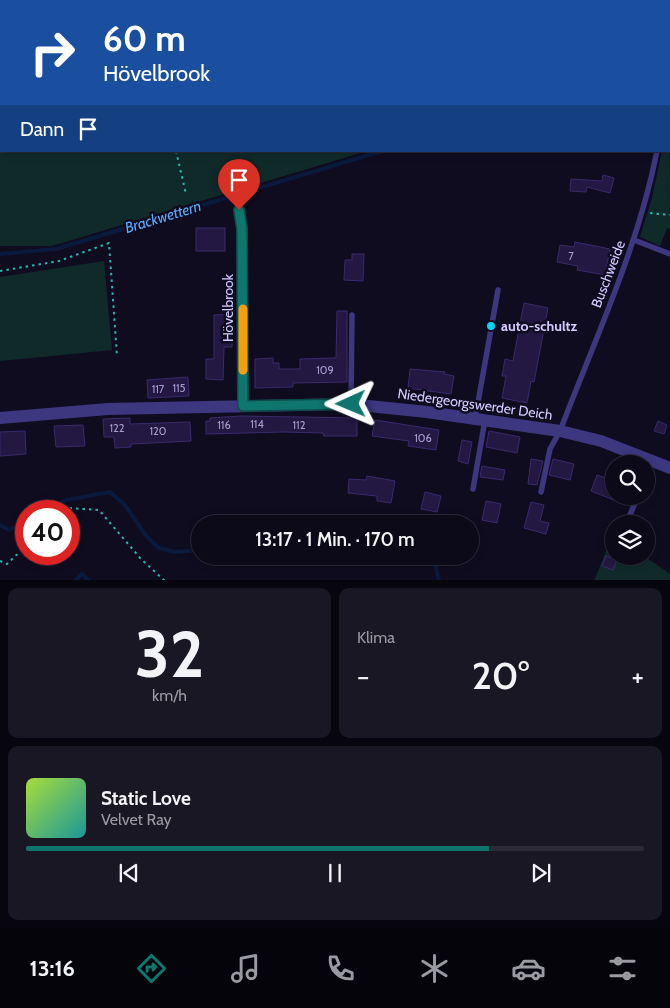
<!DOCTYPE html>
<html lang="de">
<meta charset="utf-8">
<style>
body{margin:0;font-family:Cabin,sans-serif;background:#1a1725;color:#f1f3f6;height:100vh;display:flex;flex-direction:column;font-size:19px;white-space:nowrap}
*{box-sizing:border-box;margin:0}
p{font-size:16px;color:#9a9aa2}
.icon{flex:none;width:28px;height:28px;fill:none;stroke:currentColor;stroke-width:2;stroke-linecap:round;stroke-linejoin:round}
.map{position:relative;height:580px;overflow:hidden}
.panel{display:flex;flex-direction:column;gap:8px;padding:8px;background:#07050d;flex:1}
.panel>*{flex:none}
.banner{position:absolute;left:0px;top:0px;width:670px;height:152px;box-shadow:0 2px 8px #0003,0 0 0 1px #2c2a37;background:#1a4fa0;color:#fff;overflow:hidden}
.controls{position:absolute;left:605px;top:455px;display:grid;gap:10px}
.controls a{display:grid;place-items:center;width:50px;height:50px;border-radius:50%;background:#0c0918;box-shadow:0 2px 8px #0003,0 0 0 1px #2c2a37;font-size:25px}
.speed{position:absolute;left:15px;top:500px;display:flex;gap:10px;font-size:25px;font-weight:700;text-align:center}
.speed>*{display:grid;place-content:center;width:65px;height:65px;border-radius:50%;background:#0c0918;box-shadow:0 2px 8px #0003,0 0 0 1px #2c2a37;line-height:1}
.speed .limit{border:8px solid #d22;background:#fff;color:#111}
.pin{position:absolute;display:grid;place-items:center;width:42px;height:42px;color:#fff;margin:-51px -21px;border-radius:50% 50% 50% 0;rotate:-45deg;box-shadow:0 0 5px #0007}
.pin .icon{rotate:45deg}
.me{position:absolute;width:55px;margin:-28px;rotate:269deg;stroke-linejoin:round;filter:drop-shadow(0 0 4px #0008)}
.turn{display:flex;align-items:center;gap:18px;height:105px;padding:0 20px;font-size:22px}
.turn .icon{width:65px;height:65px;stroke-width:2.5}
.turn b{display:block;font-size:35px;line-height:42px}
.then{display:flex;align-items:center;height:48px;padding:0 20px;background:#0003;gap:10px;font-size:19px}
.big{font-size:38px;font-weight:600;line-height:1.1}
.panel .widget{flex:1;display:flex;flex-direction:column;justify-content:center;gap:8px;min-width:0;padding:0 18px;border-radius:10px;background:#1a1725}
.panel .dial{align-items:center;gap:0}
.dial b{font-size:65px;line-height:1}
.song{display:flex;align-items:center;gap:15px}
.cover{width:60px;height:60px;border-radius:8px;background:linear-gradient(135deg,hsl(80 70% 55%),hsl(180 70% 35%))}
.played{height:5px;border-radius:2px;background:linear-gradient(90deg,#0f766e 75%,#2c2a37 75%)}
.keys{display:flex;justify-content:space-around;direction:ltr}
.heat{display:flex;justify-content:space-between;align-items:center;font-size:28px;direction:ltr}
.panel .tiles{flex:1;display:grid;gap:8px;grid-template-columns:1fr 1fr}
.widget:last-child{grid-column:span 2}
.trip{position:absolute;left:191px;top:515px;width:288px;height:50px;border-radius:25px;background:#0c0918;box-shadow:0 2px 8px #0003,0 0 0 1px #2c2a37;font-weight:600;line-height:50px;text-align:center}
.menu{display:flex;height:80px;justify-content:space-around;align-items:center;background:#05040a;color:#9a9aa2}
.menu .icon{width:35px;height:35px}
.menu .on{color:#0f766e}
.menu b{font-size:22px;color:#f1f3f6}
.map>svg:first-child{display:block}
</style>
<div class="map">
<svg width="670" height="581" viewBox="0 0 670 581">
<rect width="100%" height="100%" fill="#100c20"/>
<g fill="#102a2a">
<polygon points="110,0 402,0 402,1 111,1"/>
<polygon points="423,0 645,0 645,1 420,1"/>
<polygon points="669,33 670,229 667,228 660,246 640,237 652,198 662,151 669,151"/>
<polygon points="0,76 1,151 367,151 52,246 0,246"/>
<polygon points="104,261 112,350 0,361 0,277"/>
<polygon points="611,539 614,540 614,556 644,556 670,574 670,580 594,581"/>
</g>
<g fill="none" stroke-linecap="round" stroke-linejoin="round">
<g stroke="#091a3d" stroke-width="4">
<polyline points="0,254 56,249 382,151"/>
<polyline points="49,511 66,500 110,492 124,504 147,537 159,548 174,552 200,550"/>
<polyline points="0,525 9,530 26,523"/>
<polyline points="362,556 378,563 410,556"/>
<polyline points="413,556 425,558 435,564 439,581"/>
<polyline points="75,581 82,574 89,581"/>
</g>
</g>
<g fill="#221841" stroke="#3a2a6d">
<polygon points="603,175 614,178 610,193 587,187 586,192 570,191 571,179 602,181"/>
<rect x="196" y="228" width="29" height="23"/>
<polygon points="575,242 610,249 605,275 577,270 578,266 557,262 560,245 574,247"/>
<polygon points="352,254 364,254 363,281 344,280 345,260 352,260"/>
<polygon points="524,303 548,308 534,382 531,381 527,403 502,398 506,376 502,376 505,359 513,361"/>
<polygon points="337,311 347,311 347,382 293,383 293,387 255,388 255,359 273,358 273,363 279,363 279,369 300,369 300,359 336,358"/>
<polygon points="232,314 232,347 224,347 223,380 206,379 206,359 214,359 214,315"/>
<polygon points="410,369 445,372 444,374 454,376 451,394 408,388"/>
<polygon points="188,377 189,396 148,398 147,380"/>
<polygon points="241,416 357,418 357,436 324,436 323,433 283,432 206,434 206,421 210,421 210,418"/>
<polygon points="130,418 130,424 190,422 191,441 131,444 131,447 115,448 114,437 104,437 103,419"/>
<polygon points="375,420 439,430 436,450 408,446 409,441 372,436"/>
<polygon points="658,421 667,425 664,434 654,431"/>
<polygon points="83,425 85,446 56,447 54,426"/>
<polygon points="25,431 26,454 0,456 0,432"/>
<polygon points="489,431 520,437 517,453 486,447"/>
<polygon points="462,440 472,442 468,464 458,461"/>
<polygon points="531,459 543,461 537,485 528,484"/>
<polygon points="553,459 574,464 570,480 549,475"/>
<polygon points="482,466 505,470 503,480 480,477"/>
<polygon points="597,475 614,481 614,500 591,491"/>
<polygon points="367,476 395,481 391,503 377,501 377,496 348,493 349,479 366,480"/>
<polygon points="425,492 441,496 437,512 421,509"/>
<polygon points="486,501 501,504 497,523 482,520"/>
<polygon points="531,502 544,505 540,521 549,523 546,534 524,528"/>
<polygon points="606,556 617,560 613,570 602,566"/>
</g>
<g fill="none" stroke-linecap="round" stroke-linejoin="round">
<g stroke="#2db2ae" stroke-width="2" stroke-dasharray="2.5 4" stroke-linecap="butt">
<polyline points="107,0 107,1"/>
<polyline points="140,0 141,1"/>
<polyline points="215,0 215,1"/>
<polyline points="241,0 242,1"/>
<polyline points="669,39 670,39"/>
<polyline points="0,74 1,73"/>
<polyline points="176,151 186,194"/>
<polyline points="650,213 670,215"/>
<polyline points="0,271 59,261 109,243 117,356"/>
<polyline points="64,511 68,508 99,510 141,559 165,581"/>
<polyline points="0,561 7,564 26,546"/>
</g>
<g stroke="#3c377f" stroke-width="5.5">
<polyline points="654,0 654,1"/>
<polyline points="634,240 670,254"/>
<polyline points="351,404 352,315"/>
<polyline points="475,419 498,290"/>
<polyline points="646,477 652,460"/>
<polyline points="473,489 485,420"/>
<path d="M541,492l9,-43 10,-18c35,-92 78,-183 97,-280"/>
<polyline points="626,524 638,496"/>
</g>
<polyline stroke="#3c377f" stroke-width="11" points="239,210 242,229 243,406"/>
<polyline stroke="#3c377f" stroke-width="12" points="0,418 108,409 349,404 427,412 560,431 601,441 670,468"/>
</g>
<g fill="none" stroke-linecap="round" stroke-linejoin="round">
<g stroke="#0a4d48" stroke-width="12">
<polyline id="route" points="239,210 242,229 243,406 351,404"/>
</g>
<use href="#route" stroke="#0f766e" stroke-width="9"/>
<polyline stroke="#f59e0b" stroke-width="9" points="243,309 243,370"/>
</g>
<circle fill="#00d5f6" stroke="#100c20" stroke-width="2" cx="491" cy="326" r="5"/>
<g text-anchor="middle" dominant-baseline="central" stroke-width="5" stroke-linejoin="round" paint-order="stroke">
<g font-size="11" fill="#a79ed0">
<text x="571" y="256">7</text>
<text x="325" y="370">109</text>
<text x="179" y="388">115</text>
<text x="158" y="389">117</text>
<text x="257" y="424">114</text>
<text x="224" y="425">116</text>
<text x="299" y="425">112</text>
<text x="117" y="428">122</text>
<text x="158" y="431">120</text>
<text x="423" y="438">106</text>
</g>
<g font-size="14" fill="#d3cbff" stroke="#100c20">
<text transform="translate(608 274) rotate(-69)">Buschweide</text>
<text transform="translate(228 308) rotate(-90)">Hövelbrook</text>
<text transform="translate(475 404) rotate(8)">Niedergeorgswerder Deich</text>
</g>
<g font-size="14" font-weight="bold" fill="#d3cbff" stroke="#100c20" text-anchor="start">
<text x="501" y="326">auto-schultz</text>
</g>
<g font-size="15" font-style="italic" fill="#59acff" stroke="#100c20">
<text transform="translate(163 217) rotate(-17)">Brackwettern</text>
</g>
</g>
</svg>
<div class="controls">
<a><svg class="icon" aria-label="search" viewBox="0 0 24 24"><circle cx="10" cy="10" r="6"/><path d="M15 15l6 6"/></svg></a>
<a><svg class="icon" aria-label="layers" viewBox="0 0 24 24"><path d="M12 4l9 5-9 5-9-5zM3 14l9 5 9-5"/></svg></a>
</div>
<div class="speed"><div class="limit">40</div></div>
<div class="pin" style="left:239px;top:210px;background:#d93025"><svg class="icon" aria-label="arrive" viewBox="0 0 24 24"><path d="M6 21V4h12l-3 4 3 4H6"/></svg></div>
<svg class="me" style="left:351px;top:404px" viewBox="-20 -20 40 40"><path d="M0-17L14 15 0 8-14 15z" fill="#0f766e" stroke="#fff" stroke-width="4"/></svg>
<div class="trip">13:17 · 1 Min. · 170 m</div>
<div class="banner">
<div class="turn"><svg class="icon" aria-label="right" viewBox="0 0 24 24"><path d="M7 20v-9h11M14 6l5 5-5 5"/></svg><div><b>60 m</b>Hövelbrook</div></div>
<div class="then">Dann<svg class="icon" aria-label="arrive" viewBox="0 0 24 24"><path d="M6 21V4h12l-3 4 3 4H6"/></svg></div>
</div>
</div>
<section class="panel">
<div class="tiles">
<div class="widget dial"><b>32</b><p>km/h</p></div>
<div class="widget"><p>Klima</p>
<div class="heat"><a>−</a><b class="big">20°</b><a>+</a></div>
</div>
<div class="widget">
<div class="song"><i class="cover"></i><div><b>Static Love</b><p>Velvet Ray</p></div></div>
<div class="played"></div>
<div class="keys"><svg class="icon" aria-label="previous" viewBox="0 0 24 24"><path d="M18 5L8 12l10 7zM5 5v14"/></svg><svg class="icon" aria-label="pause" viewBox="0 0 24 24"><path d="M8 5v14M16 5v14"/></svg><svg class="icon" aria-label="next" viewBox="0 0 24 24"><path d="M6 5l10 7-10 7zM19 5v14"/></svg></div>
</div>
</div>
</section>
<nav class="menu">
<b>13:16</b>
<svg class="icon on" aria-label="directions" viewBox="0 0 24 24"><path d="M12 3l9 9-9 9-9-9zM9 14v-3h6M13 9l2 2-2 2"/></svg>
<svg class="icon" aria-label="music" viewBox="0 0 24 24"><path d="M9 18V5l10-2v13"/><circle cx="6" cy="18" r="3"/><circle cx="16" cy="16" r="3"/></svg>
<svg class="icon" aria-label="phone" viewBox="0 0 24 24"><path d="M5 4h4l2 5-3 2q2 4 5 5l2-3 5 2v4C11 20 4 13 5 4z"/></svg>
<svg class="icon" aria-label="climate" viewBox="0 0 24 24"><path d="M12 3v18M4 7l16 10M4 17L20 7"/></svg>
<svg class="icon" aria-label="car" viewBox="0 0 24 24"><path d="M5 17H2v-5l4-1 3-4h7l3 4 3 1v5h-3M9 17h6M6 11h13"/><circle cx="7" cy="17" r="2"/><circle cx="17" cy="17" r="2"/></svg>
<svg class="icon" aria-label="filters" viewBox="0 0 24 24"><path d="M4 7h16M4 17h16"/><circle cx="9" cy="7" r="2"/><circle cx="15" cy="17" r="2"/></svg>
</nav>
